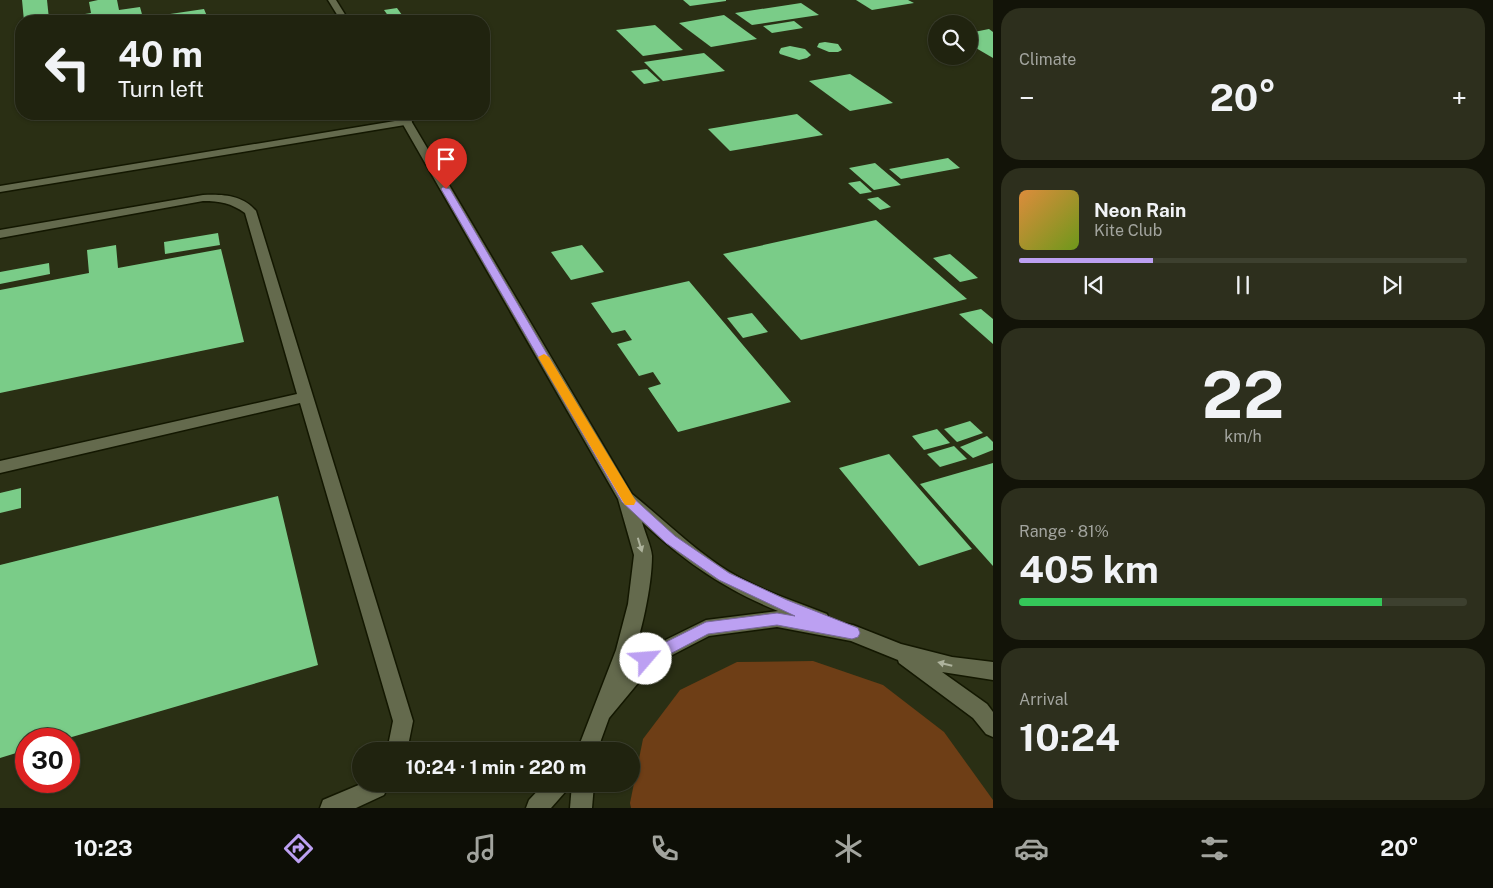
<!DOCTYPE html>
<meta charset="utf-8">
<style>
body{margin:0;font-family:"Public Sans",sans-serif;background:#2d2f1d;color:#f1f3f6;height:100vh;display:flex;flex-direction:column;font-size:19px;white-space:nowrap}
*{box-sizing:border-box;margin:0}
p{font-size:16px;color:#a2a49e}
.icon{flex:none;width:28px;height:28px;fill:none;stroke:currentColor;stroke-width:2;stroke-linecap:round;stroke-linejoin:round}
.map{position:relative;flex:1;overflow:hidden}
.panel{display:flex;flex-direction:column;gap:8px;padding:8px;background:#121308;width:500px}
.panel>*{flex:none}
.banner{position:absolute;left:15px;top:15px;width:475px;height:105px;border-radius:20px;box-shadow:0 1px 4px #0004,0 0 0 1px #3d402f;background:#20230f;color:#f1f3f6;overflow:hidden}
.buttons{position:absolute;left:928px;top:15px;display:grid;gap:10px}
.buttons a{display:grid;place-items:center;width:50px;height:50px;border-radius:50%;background:#20230f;box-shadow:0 1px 4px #0004,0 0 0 1px #3d402f;font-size:25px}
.speed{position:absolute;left:15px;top:728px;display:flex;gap:10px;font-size:25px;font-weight:700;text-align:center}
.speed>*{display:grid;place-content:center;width:65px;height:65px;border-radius:50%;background:#20230f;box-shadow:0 1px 4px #0004,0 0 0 1px #3d402f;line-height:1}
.speed .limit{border:8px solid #d22;background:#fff;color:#111}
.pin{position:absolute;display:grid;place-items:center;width:42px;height:42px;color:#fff;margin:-51px -21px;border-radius:50% 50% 50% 0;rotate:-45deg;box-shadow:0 0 5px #0007}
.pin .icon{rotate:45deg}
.me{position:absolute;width:55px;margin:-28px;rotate:63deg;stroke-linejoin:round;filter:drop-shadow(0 0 4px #0008)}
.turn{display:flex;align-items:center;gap:18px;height:105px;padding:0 20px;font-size:22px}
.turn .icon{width:65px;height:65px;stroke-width:2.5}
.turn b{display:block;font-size:35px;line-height:42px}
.big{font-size:38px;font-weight:700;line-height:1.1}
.panel .tile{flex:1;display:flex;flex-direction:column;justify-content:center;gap:8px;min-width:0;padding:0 18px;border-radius:20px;background:#2d2f1d}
.panel .dial{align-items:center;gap:0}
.dial b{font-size:65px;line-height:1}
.song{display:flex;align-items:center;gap:15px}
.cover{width:60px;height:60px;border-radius:8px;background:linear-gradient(135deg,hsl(30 70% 55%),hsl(80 70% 35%))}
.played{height:5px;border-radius:2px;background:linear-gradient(90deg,#bca0f2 30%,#3d402f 30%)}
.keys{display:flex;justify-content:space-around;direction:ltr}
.heat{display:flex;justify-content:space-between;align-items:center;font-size:28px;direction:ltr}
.charge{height:8px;border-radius:4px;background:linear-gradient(90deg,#34c759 81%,#3d402f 0)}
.trip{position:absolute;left:352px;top:742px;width:288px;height:50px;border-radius:25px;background:#20230f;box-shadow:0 1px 4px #0004,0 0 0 1px #3d402f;font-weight:700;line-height:50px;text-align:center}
.dock{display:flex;height:80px;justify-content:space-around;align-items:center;background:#0d0e06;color:#a2a49e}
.dock .icon{width:35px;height:35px}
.dock .selected{color:#bca0f2}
.dock b{font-size:22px;color:#f1f3f6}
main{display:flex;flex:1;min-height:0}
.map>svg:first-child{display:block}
</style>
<main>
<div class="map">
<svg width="993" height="808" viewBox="0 0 993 808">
<rect width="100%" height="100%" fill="#2a2f14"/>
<polygon fill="#6e3e16" points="813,661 883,685 944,732 993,800 993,808 631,808 630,803 643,739 680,690 737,662"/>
<g fill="#7acc88">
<polygon points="22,0 47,0 49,19 24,21"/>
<polygon points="98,0 117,0 119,10 140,7 143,18 204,9 209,21 77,21 77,20 85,18 85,14 91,13 89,2"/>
<polygon points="683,0 726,0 726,1 690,6"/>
<polygon points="856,0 908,0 914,3 872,10"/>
<polygon points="801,3 819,15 752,25 735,13"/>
<polygon points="397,8 402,15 389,17 384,10"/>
<polygon points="724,15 757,39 711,47 679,23"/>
<polygon points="794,21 803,28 772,33 763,26"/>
<polygon points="655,25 683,50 643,56 616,30"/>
<polygon points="989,29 993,32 993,58 969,44 969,33"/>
<polygon points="825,42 838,44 842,50 838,52 829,52 817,47 819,43"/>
<polygon points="790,46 805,49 811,55 807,58 799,60 780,54 779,52 781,48"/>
<polygon points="704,53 725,71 663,81 644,62"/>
<polygon points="647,69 660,81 644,84 631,71"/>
<polygon points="850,74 883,96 893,103 850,111 809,81"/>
<polygon points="797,114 823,135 730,151 708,129"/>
<polygon points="948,158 960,168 901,179 889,169"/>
<polygon points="875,163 889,175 901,185 874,190 849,168"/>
<polygon points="860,181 872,192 860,194 848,183"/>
<polygon points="878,197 891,207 880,210 867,199"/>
<polygon points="876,220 967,299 801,340 723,254"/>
<polygon points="218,233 220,245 165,254 164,242"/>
<polygon points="116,245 118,268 221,249 244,342 0,393 0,290 89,273 87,250"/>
<polygon points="582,245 604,272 571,280 551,252"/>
<polygon points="950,254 978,278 960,282 933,258"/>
<polygon points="49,263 50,274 0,284 0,272"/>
<polygon points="689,281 791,402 678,432 648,388 661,384 653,372 639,376 617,344 632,340 625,330 612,333 591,303"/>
<polygon points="981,309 993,319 993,344 959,314"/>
<polygon points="752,313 768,332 743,338 727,318"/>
<polygon points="970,421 983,433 957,442 944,429"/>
<polygon points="937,429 950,443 924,450 912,436"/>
<polygon points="987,436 993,442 993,450 973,458 960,447"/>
<polygon points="954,446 967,459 940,467 927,454"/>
<polygon points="889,454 972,549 919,566 839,468"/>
<polygon points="993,463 993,566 920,484"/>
<polygon points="21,488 21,508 0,513 0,493"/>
<polygon points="278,496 318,665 65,739 26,739 26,750 0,758 0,565"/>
</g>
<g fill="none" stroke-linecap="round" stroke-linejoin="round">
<g stroke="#131700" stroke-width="3">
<g id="lane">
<polygon points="407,119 411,120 412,122 411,124 0,192 0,186"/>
<path d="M203,195c19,-1 40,0 53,16l157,510 -6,30h-20l6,-30 -93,-318 -300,70v-12l297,-67 -52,-181c-14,-10 -25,-12 -42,-12l-203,37v-8z"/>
<polygon points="361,784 389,784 384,795 356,808 320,808 323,800"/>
</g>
</g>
<g stroke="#131700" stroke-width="3">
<g id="street">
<polygon points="328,0 336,0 349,21 341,21"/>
<path d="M397,114h10l225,380c32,26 61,55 96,77 31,19 66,30 99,43l2,7 24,4 48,19 51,13 41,5v18l-51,-8 45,32 6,8v25l-7,-3 -13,-16 -74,-55 -1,-3 -47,-19 -74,-14 -68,9 -56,29 -44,53 -12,33h-20l39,-101 12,-46 6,-49 -16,-56zM642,522c43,40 82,67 136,89l-72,9 -67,33 -9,11c11,-28 22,-78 22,-108 -1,-10 -7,-23 -10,-34z"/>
<polygon points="544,784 569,784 566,791 551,808 526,808 529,800"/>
<polygon points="572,784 594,784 592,808 570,808"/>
</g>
</g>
<use href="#lane" fill="#646a4d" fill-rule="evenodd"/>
<use href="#street" fill="#646a4d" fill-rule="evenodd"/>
</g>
<defs><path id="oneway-solid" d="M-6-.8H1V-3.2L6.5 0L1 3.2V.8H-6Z" transform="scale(1.25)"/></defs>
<g fill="#aeb39d">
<use href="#oneway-solid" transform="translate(640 545) rotate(73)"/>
<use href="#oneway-solid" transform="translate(945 664) rotate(-166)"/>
</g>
<polygon fill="#bca0f2" stroke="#7a689d" points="443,187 450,189 630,495 675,536 729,573 787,600 858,628 860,633 858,637 852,639 777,625 708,634 651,664 646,666 640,664 638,659 640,655 706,622 777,613 795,616 719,580 666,543 622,502 441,189"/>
<polygon fill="#f59e0b" points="544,354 549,357 634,498 636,501 634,505 625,505 538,357"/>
</svg>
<div class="buttons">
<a><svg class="icon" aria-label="search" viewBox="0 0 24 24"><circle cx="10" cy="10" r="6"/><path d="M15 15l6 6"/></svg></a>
</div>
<div class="speed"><div class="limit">30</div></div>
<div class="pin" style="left:446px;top:189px;background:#d93025"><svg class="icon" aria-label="arrive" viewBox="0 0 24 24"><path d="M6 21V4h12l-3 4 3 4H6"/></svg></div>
<svg class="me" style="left:646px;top:659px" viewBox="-20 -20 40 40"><circle r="19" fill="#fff"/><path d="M0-13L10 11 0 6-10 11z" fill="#bca0f2"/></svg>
<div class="trip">10:24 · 1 min · 220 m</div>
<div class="banner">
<div class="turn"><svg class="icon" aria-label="left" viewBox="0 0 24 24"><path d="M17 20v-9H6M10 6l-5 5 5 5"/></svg><div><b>40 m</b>Turn left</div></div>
</div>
</div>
<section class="panel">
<div class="tile"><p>Climate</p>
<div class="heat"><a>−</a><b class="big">20°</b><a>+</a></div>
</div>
<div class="tile">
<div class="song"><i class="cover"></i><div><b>Neon Rain</b><p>Kite Club</p></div></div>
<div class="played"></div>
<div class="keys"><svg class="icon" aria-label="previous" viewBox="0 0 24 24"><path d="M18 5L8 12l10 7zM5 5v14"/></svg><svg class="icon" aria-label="pause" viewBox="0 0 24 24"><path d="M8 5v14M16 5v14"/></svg><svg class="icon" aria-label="next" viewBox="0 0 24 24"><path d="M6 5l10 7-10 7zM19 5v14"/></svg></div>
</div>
<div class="tile dial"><b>22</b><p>km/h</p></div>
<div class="tile"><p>Range · 81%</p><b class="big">405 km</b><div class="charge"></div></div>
<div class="tile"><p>Arrival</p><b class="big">10:24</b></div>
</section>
</main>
<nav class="dock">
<b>10:23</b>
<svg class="icon selected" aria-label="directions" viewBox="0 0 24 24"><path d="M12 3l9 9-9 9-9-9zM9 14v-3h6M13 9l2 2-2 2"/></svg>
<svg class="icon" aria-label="music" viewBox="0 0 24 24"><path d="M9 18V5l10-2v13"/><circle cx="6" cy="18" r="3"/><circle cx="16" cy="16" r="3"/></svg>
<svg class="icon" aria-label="phone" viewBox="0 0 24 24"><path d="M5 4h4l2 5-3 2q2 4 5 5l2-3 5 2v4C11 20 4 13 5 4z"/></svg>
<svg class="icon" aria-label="climate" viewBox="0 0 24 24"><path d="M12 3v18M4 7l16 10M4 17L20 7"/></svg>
<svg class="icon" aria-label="car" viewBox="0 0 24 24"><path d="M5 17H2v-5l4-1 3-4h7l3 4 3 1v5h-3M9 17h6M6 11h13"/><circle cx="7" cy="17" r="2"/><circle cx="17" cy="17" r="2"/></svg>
<svg class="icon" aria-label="filters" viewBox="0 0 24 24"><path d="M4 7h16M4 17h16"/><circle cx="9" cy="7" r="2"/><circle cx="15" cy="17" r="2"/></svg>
<b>20°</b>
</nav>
